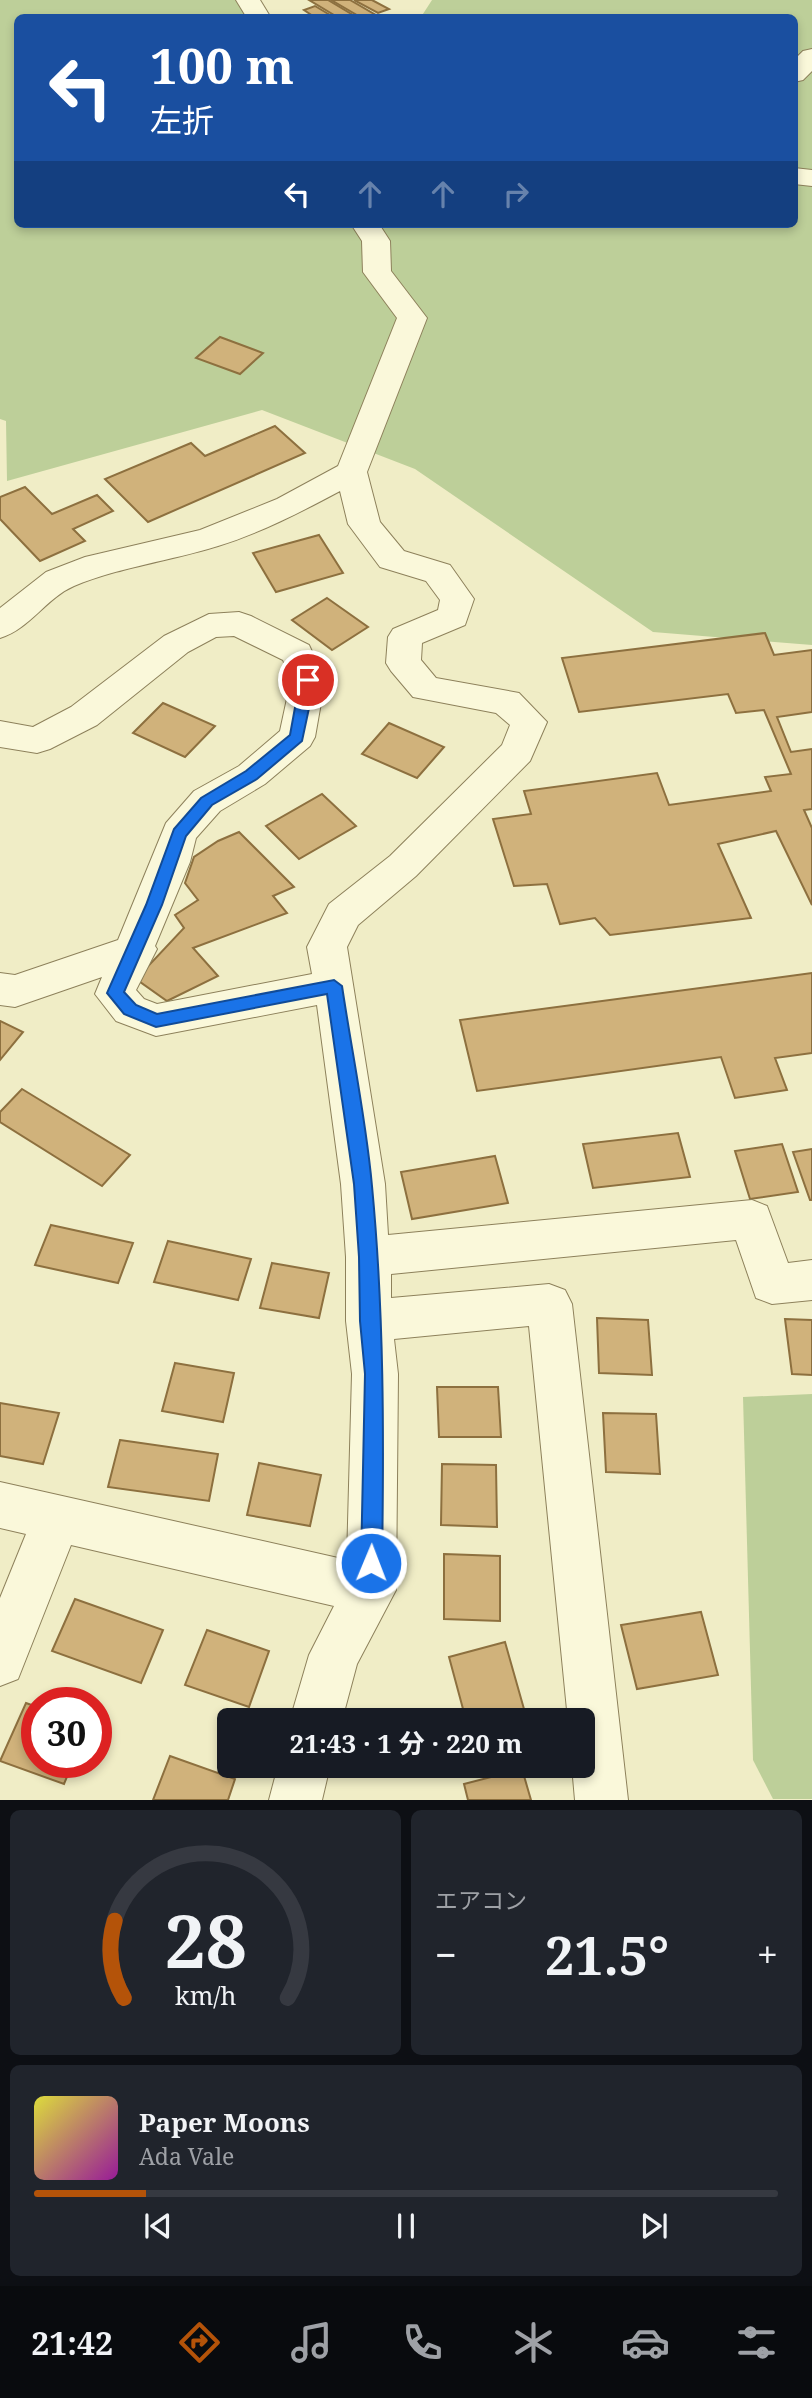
<!DOCTYPE html>
<html lang="ja">
<meta charset="utf-8">
<style>
body{margin:0;font-family:"Noto Serif","Noto Sans JP",serif;background:#20242c;color:#f1f3f6;height:100vh;display:flex;flex-direction:column;font-size:26px;white-space:nowrap}
*{box-sizing:border-box;margin:0}
p{font-size:23px;color:#9ea1a6}
.icon{flex:none;width:38px;height:38px;fill:none;stroke:currentColor;stroke-width:2;stroke-linecap:round;stroke-linejoin:round}
.map{position:relative;height:1800px;overflow:hidden}
.drawer{display:flex;flex-direction:column;gap:10px;padding:10px;background:#0d0f14;flex:1}
.drawer>*{flex:none}
.top-card{position:absolute;left:14px;top:14px;width:784px;height:214px;border-radius:10px;box-shadow:0 4px 10px #0003;background:#1a4fa0;color:#fff;overflow:hidden}
.speed{position:absolute;left:21px;top:1687px;display:flex;gap:14px;font-size:35px;font-weight:700;text-align:center}
.speed>*{display:grid;place-content:center;width:91px;height:91px;border-radius:50%;background:#171b24;box-shadow:0 4px 10px #0003;line-height:1}
.speed .limit{border:10px solid #d22;background:#fff;color:#111}
.pin{position:absolute;display:grid;place-items:center;width:60px;height:60px;color:#fff;margin:-30px;border:4px solid #fff;border-radius:50%;box-shadow:0 2px 7px #0007}
.me{position:absolute;width:77px;margin:-38px;rotate:1deg;stroke-linejoin:round;filter:drop-shadow(0 0 5px #0008)}
.turn{display:flex;align-items:center;gap:24px;height:147px;padding:0 21px;font-size:32px}
.turn .icon{width:91px;height:91px;stroke-width:2.5}
.turn b{display:block;font-size:49px;line-height:60px}
.lanes{display:flex;align-items:center;height:66px;padding:0 21px;background:#0003;justify-content:center;gap:35px;direction:ltr}
.lanes .off{opacity:.35}
.big{font-size:52px;font-weight:700;line-height:1.1}
.drawer .widget{flex:1;display:flex;flex-direction:column;justify-content:center;gap:10px;min-width:0;padding:0 24px;border-radius:10px;background:#20242c}
.drawer .dial{align-items:center;gap:0}
.dial svg{height:182px;overflow:visible;fill:none;stroke:#363941;stroke-width:7;stroke-linecap:round;text-anchor:middle}
.dial text{fill:#f1f3f6;stroke:none}
.song{display:flex;align-items:center;gap:21px}
.cover{width:84px;height:84px;border-radius:10px;background:linear-gradient(135deg,hsl(60 70% 55%),hsl(300 70% 35%))}
.played{height:7px;border-radius:4px;background:linear-gradient(90deg,#b45309 15%,#363941 15%)}
.keys{display:flex;justify-content:space-around;direction:ltr}
.heat{display:flex;justify-content:space-between;align-items:center;font-size:38px;direction:ltr}
.drawer .tiles{flex:1;display:grid;gap:10px;grid-template-columns:1fr 1fr}
.widget:last-child{grid-column:span 2}
.trip{position:absolute;left:217px;top:1708px;width:378px;height:70px;border-radius:10px;background:#171b24;box-shadow:0 4px 10px #0003;font-weight:700;line-height:70px;text-align:center}
.dock{display:flex;height:112px;justify-content:space-around;align-items:center;background:#090b0e;color:#9ea1a6}
.dock .icon{width:49px;height:49px}
.dock .current{color:#b45309}
.dock b{font-size:32px;color:#f1f3f6}
.map>svg:first-child{display:block}
</style>
<div class="map">
<svg width="812" height="1800" viewBox="0 0 812 1800">
<rect width="100%" height="100%" fill="#f0edc6"/>
<g fill="#bdcf99">
<polygon points="0,0 248,0 247,17 18,18 18,224 794,224 794,18 421,17 432,0 812,0 812,645 653,632 415,469 262,410 7,481 6,421 0,419"/>
<polygon points="812,1394 812,1799 773,1799 753,1760 743,1397"/>
</g>
<g fill="#d0b27b" stroke="#8d703f" stroke-width="2">
<polygon points="309,0 328,0 358,18 339,18"/>
<polygon points="331,0 350,0 381,18 362,18"/>
<polygon points="354,0 372,0 389,9 378,13"/>
<polygon points="315,6 335,18 316,18 304,10"/>
<polygon points="220,337 263,353 240,374 196,358"/>
<polygon points="275,426 305,453 148,522 105,479 191,443 205,456"/>
<polygon points="25,487 52,514 97,495 113,511 73,529 85,541 40,561 0,519 0,497"/>
<polygon points="319,535 343,573 276,592 253,553"/>
<polygon points="327,598 368,627 332,650 292,620"/>
<polygon points="765,633 774,655 812,650 812,712 777,717 791,752 812,749 812,809 804,810 812,828 812,905 776,831 718,844 751,918 610,935 595,918 560,924 547,884 514,886 493,819 531,814 524,791 657,773 669,805 771,791 765,777 791,774 764,710 736,713 728,694 579,712 562,658"/>
<polygon points="163,703 215,726 185,757 133,733"/>
<polygon points="389,723 444,747 417,778 362,754"/>
<polygon points="322,794 356,826 299,859 266,826"/>
<polygon points="239,832 294,887 273,896 287,913 193,948 218,976 167,1001 136,979 184,928 175,915 198,900 185,883 194,857 218,841"/>
<polygon points="812,973 812,1053 775,1058 787,1090 735,1098 721,1057 477,1091 460,1020"/>
<polygon points="0,1021 23,1032 0,1060"/>
<polygon points="22,1089 130,1155 102,1186 0,1122 0,1112"/>
<polygon points="678,1133 690,1177 593,1188 583,1144"/>
<polygon points="782,1144 798,1192 750,1199 735,1151"/>
<polygon points="812,1149 812,1200 810,1200 793,1152"/>
<polygon points="495,1156 508,1203 412,1219 401,1172"/>
<polygon points="51,1225 133,1243 118,1283 35,1265"/>
<polygon points="168,1241 251,1259 238,1300 154,1282"/>
<polygon points="272,1263 329,1273 319,1318 260,1308"/>
<polygon points="597,1318 648,1320 652,1375 599,1373"/>
<polygon points="785,1319 812,1320 812,1375 792,1374"/>
<polygon points="175,1363 234,1373 223,1422 162,1411"/>
<polygon points="437,1387 498,1387 501,1437 439,1437"/>
<polygon points="0,1403 59,1413 43,1464 0,1456"/>
<polygon points="603,1413 656,1414 660,1474 606,1472"/>
<polygon points="120,1440 218,1454 209,1501 108,1487"/>
<polygon points="259,1463 321,1475 310,1526 247,1515"/>
<polygon points="442,1464 496,1465 497,1527 441,1525"/>
<polygon points="444,1554 500,1556 500,1621 444,1619"/>
<polygon points="75,1599 163,1630 141,1683 52,1651"/>
<polygon points="701,1612 718,1675 637,1689 621,1625"/>
<polygon points="207,1630 269,1651 249,1707 185,1685"/>
<polygon points="505,1642 524,1709 480,1720 466,1720 449,1657"/>
<polygon points="26,1703 37,1707 37,1762 73,1762 64,1784 0,1761"/>
<polygon points="170,1756 235,1779 228,1800 153,1800"/>
<polygon points="522,1769 531,1800 468,1800 464,1784"/>
</g>
<g fill="none" stroke-linecap="round" stroke-linejoin="round">
<g stroke="#8d815b" stroke-width="2">
<g id="minor">
<polygon points="236,0 260,0 271,18 247,18"/>
<polygon points="812,49 812,71 803,80 794,82 794,60 803,51"/>
<polygon points="794,168 812,170 812,186 794,184"/>
<path d="M351,224h28l11,17 1,30 36,47 -60,154 13,50 24,29 46,14 24,34 -9,26 -43,18 -1,17 15,18 83,15 28,29 -17,39 -114,115 -58,49 -11,22 38,237 3,51 364,-35 15,6 21,57 24,-3v40l-40,4 -16,-6 -20,-58 -345,34v24l158,-14 16,6 7,14 56,496h-53l-3,-34h11v-46h-15l-39,-394 -135,13 4,35 -2,216 -39,74 -15,56h-52l19,-65 25,-49 -263,-61 -53,134 -18,7v-88l26,-64 -26,-6v-46l347,78 5,-186 -6,-53v-64l-5,-73 -24,-179 -161,31 -40,-15 -21,-27 7,-17 -87,30 -15,-2v-32l15,2 103,-35 48,-117 28,-32 45,-25 41,-35 11,-51 -8,-20 -49,-24 -18,1 -28,15 -91,73 -47,24 -13,4 -37,-6v-26l33,6 38,-20 93,-71 45,-22 30,-2 12,4 58,29 16,35 -10,57 -5,9 -45,38 -45,27 -24,27 -6,24 -35,84 2,3 -21,41 8,9 13,5 155,-30 -5,-27 22,-43 61,-48 112,-111 8,-20 -14,-12 -83,-16 -22,-26 -5,-8 2,-26 5,-8 45,-19 2,-10 -14,-19 -46,-14 -32,-43 -8,-33c-39,21 -80,42 -122,55 -48,15 -98,21 -144,40 -28,12 -44,43 -74,52v-30l46,-36 39,-15 115,-27 77,-31 61,-33 59,-148 -34,-46 -1,-31z"/>
<polygon points="278,1766 330,1766 322,1800 269,1800"/>
</g>
</g>
<use href="#minor" fill="#faf8da" fill-rule="evenodd"/>
</g>
<path fill="#1a73e8" stroke="#114b97" stroke-width="2" d="M308,675l7,5 -13,61 -45,38 -45,26 -26,31 -24,69 -38,87 12,13 21,9 177,-34 8,6c10,67 24,133 30,200 12,126 12,251 10,377l-3,7 -8,3 -7,-3 -3,-7 4,-189 -5,-53 -1,-64 -5,-73 -27,-190 -171,33 -32,-13 -17,-21 39,-88 28,-76 27,-31 45,-27 44,-36 10,-55z"/>
</svg>
<div class="speed"><div class="limit">30</div></div>
<div class="pin" style="left:308px;top:680px;background:#d93025"><svg class="icon" aria-label="arrive" viewBox="0 0 24 24"><path d="M6 21V4h12l-3 4 3 4H6"/></svg></div>
<svg class="me" style="left:371px;top:1563px" viewBox="-20 -20 40 40"><circle r="17" fill="#1a73e8" stroke="#fff" stroke-width="3"/><path d="M0-11L8 9 0 5-8 9z" fill="#fff"/></svg>
<div class="trip">21:43 · 1 分 · 220 m</div>
<div class="top-card">
<div class="turn"><svg class="icon" aria-label="left" viewBox="0 0 24 24"><path d="M17 20v-9H6M10 6l-5 5 5 5"/></svg><div><b>100 m</b>左折</div></div>
<div class="lanes"><svg class="icon" aria-label="left" viewBox="0 0 24 24"><path d="M17 20v-9H6M10 6l-5 5 5 5"/></svg><svg class="icon off" aria-label="ahead" viewBox="0 0 24 24"><path d="M12 20V5M6 11l6-6 6 6"/></svg><svg class="icon off" aria-label="ahead" viewBox="0 0 24 24"><path d="M12 20V5M6 11l6-6 6 6"/></svg><svg class="icon off" aria-label="right" viewBox="0 0 24 24"><path d="M7 20v-9h11M14 6l5 5-5 5"/></svg></div>
</div>
</div>
<section class="drawer">
<div class="tiles">
<div class="widget dial"><svg viewBox="0 0 100 80">
<path d="M14 69A42 42 0 1 1 86 69"/>
<path d="M14 69A42 42 0 0 1 10 35" stroke="#b45309"/>
<text x="50" y="56" font-size="32" font-weight="700">28</text>
<text x="50" y="72" font-size="11">km/h</text>
</svg></div>
<div class="widget"><p>エアコン</p>
<div class="heat"><a>−</a><b class="big">21.5°</b><a>+</a></div>
</div>
<div class="widget">
<div class="song"><i class="cover"></i><div><b>Paper Moons</b><p>Ada Vale</p></div></div>
<div class="played"></div>
<div class="keys"><svg class="icon" aria-label="previous" viewBox="0 0 24 24"><path d="M18 5L8 12l10 7zM5 5v14"/></svg><svg class="icon" aria-label="pause" viewBox="0 0 24 24"><path d="M8 5v14M16 5v14"/></svg><svg class="icon" aria-label="next" viewBox="0 0 24 24"><path d="M6 5l10 7-10 7zM19 5v14"/></svg></div>
</div>
</div>
</section>
<nav class="dock">
<b>21:42</b>
<svg class="icon current" aria-label="directions" viewBox="0 0 24 24"><path d="M12 3l9 9-9 9-9-9zM9 14v-3h6M13 9l2 2-2 2"/></svg>
<svg class="icon" aria-label="music" viewBox="0 0 24 24"><path d="M9 18V5l10-2v13"/><circle cx="6" cy="18" r="3"/><circle cx="16" cy="16" r="3"/></svg>
<svg class="icon" aria-label="phone" viewBox="0 0 24 24"><path d="M5 4h4l2 5-3 2q2 4 5 5l2-3 5 2v4C11 20 4 13 5 4z"/></svg>
<svg class="icon" aria-label="climate" viewBox="0 0 24 24"><path d="M12 3v18M4 7l16 10M4 17L20 7"/></svg>
<svg class="icon" aria-label="car" viewBox="0 0 24 24"><path d="M5 17H2v-5l4-1 3-4h7l3 4 3 1v5h-3M9 17h6M6 11h13"/><circle cx="7" cy="17" r="2"/><circle cx="17" cy="17" r="2"/></svg>
<svg class="icon" aria-label="filters" viewBox="0 0 24 24"><path d="M4 7h16M4 17h16"/><circle cx="9" cy="7" r="2"/><circle cx="15" cy="17" r="2"/></svg>
</nav>
